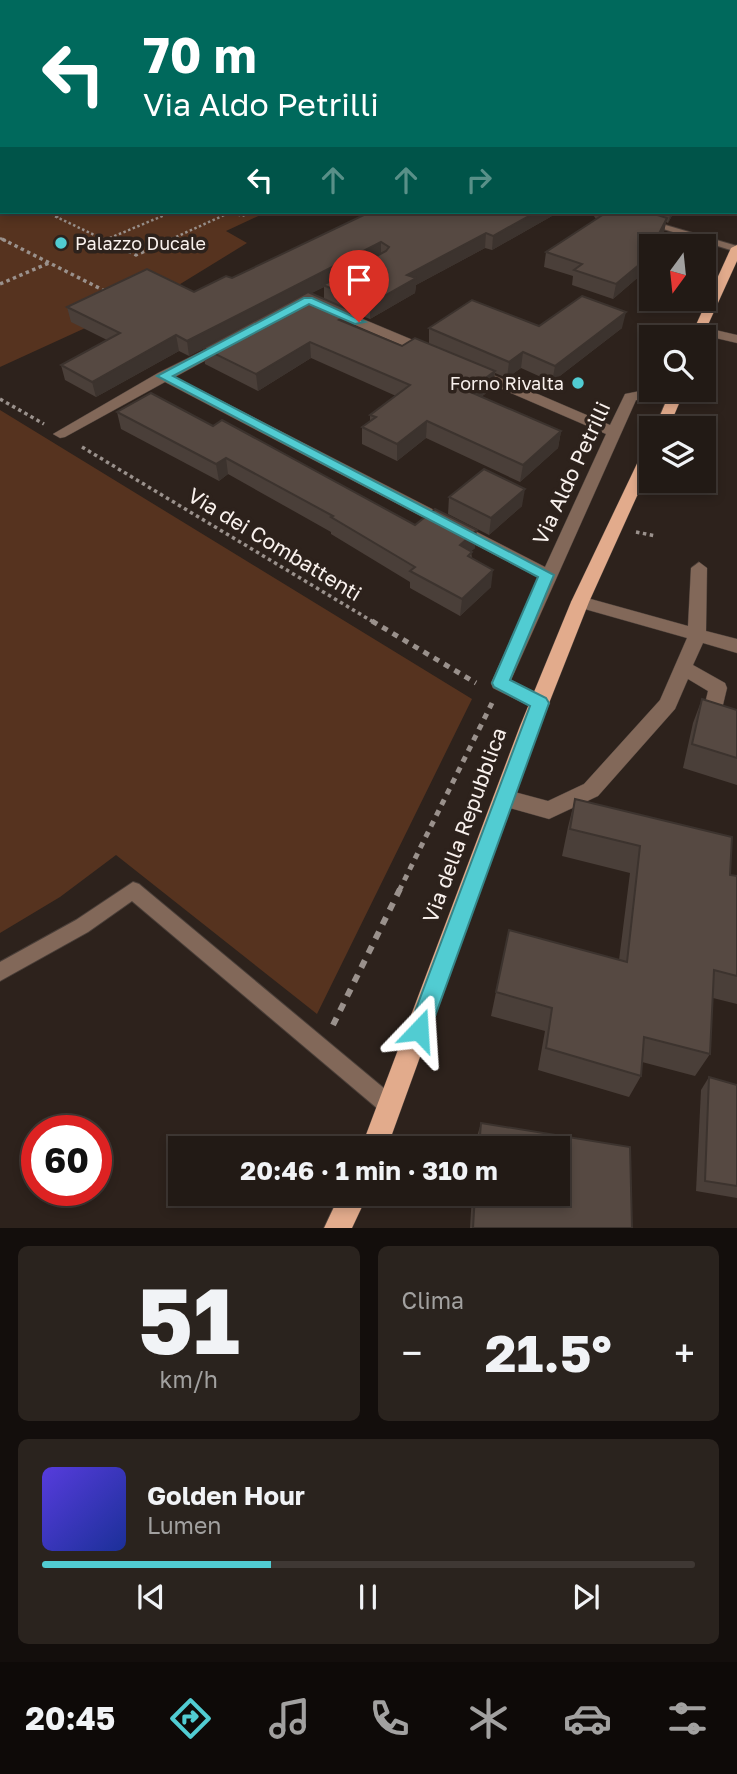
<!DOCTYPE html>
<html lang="it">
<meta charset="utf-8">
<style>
body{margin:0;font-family:"Golos Text",sans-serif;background:#2a231e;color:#f1f3f6;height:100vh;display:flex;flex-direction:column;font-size:26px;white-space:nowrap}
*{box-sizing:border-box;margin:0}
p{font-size:23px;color:#a2a1a0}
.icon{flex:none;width:38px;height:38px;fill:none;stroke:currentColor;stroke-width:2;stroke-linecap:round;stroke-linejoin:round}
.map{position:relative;height:1228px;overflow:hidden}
.side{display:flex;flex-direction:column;gap:18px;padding:18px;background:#130e0c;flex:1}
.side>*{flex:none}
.banner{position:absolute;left:0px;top:0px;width:738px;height:214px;box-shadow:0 4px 10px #0003,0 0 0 2px #3f3834;background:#00695c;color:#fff;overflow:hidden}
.needle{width:46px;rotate:195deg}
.tools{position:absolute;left:639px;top:234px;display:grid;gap:14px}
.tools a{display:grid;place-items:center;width:77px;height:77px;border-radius:0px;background:#221a15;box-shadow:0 4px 10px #0003,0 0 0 2px #3f3834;font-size:35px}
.speed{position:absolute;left:21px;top:1115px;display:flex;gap:14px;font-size:35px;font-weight:700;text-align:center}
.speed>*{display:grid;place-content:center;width:91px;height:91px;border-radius:50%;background:#221a15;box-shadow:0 4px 10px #0003,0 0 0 2px #3f3834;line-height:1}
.speed .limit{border:10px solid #d22;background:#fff;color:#111}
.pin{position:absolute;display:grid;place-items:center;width:60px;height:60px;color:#fff;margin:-72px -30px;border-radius:50% 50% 50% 0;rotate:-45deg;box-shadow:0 0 7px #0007}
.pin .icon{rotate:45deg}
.me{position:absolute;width:77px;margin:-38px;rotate:20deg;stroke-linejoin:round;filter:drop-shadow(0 0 5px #0008)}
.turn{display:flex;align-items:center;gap:24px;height:147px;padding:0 28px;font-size:32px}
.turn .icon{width:91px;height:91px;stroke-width:2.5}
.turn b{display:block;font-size:49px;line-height:60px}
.lanes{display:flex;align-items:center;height:66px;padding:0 28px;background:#0003;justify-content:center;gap:35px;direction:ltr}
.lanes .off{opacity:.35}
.big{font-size:52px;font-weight:700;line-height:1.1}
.side .tile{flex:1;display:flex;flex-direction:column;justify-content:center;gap:10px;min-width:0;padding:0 24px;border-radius:10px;background:#2a231e}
.side .dial{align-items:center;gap:0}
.dial b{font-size:91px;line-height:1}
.song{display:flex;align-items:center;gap:21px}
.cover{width:84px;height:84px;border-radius:10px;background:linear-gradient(135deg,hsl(250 70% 55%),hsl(230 70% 35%))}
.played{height:7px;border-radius:4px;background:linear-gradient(90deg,#51ccd2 35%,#3f3834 35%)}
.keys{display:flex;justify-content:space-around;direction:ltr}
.heat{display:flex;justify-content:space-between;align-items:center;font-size:38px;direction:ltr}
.side .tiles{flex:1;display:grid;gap:18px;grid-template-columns:1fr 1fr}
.tile:last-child{grid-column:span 2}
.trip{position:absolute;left:168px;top:1136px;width:402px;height:70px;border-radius:0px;background:#221a15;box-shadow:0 4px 10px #0003,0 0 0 2px #3f3834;font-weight:700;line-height:70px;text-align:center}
.dock{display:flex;height:112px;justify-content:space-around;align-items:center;background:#0e0a08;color:#a2a1a0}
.dock .icon{width:49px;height:49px}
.dock .active{color:#51ccd2}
.dock b{font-size:32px;color:#f1f3f6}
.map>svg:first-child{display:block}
</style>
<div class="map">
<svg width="737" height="1228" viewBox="0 0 737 1228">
<rect width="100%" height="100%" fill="#2d221c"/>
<g fill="#56331f">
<polygon points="0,15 2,212 267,212 226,231 247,243 177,286 0,367"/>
<polygon points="0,410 472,699 317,1014 116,855 60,897 0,933"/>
</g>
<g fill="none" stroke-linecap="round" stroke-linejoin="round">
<g stroke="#4a3f39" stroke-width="2">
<g id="service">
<polygon points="609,212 621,212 737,246 737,252"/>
<polygon points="133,882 139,884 398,1100 401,1107 398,1114 391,1117 384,1114 132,901 88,932 0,981 0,962 76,920"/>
</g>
</g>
<g stroke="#4a3f39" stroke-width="1">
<g id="minor">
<polygon points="334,307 432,348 433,351 432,354 422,354 330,314 328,311"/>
<polygon points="698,326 737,335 737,343 694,333 692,330"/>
<polygon points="223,341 229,345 228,348 175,377 545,567 606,434 467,374 467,368 477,368 610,425 625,394 640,391 679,397 679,403 674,404 636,400 511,680 547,698 550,703 547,708 533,708 493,688 491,683 539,578 165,382 65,437 60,438 53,434 158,373"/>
<polygon points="699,562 707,568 706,631 737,639 737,653 703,643 693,665 725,683 727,688 720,717 713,720 706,717 703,712 708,691 688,679 675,709 598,796 549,819 496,804 493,798 496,792 503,789 548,801 584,784 660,700 687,638 574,606 571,602 574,598 580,596 688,626 691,568"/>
</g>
</g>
<g stroke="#4a3f39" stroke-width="1">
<g id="primary">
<polygon points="737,245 737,261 702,338 690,338 731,248"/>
<polygon points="671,390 685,390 668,429 654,429"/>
<polygon points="651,445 651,465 589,602 540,726 387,1148 361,1148 520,726 571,602 644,449"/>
<polygon points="340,1194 368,1194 352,1228 324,1228"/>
</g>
</g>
<g stroke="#9a918c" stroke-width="2.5" stroke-dasharray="2.5 2.5" stroke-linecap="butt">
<polyline points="46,212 107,241"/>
<polyline points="233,213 242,216 252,212"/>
<polyline points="56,217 68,212"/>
<polyline points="0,238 6,241"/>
<polyline points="105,240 172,212"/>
<polyline points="167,241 231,212"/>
</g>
<g stroke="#9a918c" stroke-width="3.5" stroke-dasharray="3.5 3.5" stroke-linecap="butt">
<polyline points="2,239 107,292"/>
<polyline points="103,239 136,255 171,239"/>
<polyline points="0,284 49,263"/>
<polyline points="704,370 714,353"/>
<polyline points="0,399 44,424"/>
<polyline points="82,447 375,623"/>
<polyline points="636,532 656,536"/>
</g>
<g stroke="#9a918c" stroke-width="5" stroke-dasharray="6 6" stroke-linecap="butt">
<polyline points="372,621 476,683"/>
<polyline points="399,891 492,703"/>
</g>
<polyline stroke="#9a918c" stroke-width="6" stroke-dasharray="8 8" stroke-linecap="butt" points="333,1025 400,889"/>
<use href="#service" fill="#826859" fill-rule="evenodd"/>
<use href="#minor" fill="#826859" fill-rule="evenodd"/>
<use href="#primary" fill="#e2ab8c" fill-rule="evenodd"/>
</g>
<g fill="#4a3f39" fill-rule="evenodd">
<path d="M370,212h189l-67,38 -7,-2 -69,37 -1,8 -45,26 -16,-6 1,14 47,19 27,-3v-15l110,-2 83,2 -70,54 -31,-14 -14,10 -12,-5 -2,15 -12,9 80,34 -3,17 -38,34 -94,-44 -29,23 -35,-17v-17l8,-6v-6l26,-19 -85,-38 -53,33 -53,-27 -2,-15 -14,7 -10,-5 -83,46 -31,-17 -4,-15 46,-25 -36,-18 -4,-15 127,-15 38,-14zM324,287v12l-13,-6z"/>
<polygon points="591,212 674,212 668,223 666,222 664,232 643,273 613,299 572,285 573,276 544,267 546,252 596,219"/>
<polygon points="117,412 213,426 415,525 475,548 471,551 472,558 491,587 460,616 410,588 410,582 331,534 331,532 228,474 219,481 121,429"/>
<polygon points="449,497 522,506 489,535 448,514"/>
<polygon points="702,699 737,710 737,785 683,768 693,723"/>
<polygon points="575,799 730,875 737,876 737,1004 713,998 710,1054 695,1076 642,1062 641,1076 629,1097 538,1070 545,1031 491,1016 509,930 619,960 630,873 562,856 568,827"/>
<polygon points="709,1077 737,1085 737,1198 696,1191 701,1090"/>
<polygon points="481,1123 630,1147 632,1228 470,1228 472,1194 558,1194 558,1148 476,1148 476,1140"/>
</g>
<g fill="#3c332e">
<polygon points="536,212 559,212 492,250 493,236"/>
<polygon points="671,212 674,212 668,223"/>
<polygon points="667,218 664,232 657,247 652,247"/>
<polygon points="486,233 485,248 416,285 415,293 370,319 370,304 407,275"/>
<polygon points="381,242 381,257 323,285 324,287 189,356 187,341"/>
<polygon points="651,249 651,258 643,273 613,299 616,284"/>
<polygon points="354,312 355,328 339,320"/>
<polygon points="626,312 622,328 552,382 555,366"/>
<polygon points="176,335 179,351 96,397 92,382"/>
<polygon points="310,342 311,358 258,391 256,374"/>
<polygon points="523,352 521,368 507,378 509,362"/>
<polygon points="495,371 493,388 466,408 468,391"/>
<polygon points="427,421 426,438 397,461 397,444"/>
<polygon points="561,431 558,448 520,482 523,465"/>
<polygon points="226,458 228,474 219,481 216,464"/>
<polygon points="525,489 522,506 489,535 491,518"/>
<polygon points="477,530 475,548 459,562 460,545"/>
<polygon points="493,570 491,587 460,616 462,599"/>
</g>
<g fill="#564942" stroke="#3c332e" stroke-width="2">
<polygon points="278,0 737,0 737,91 737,2 273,2"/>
<polygon points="370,212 536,212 493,236 486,233 407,275 416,278 370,304 323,285 386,251 389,247 381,242 187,341 176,335 92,382 61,365 120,333 67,307 147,269 194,292 226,276 232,278"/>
<polygon points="603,212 648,212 667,218 652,247 651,247 651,249 646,259 616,284 574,270 582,264 546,252 604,214"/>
<polygon points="308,292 354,312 339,320 402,346 415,338 495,371 468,391 561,431 523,465 427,421 397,444 362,427 376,417 370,415 410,385 310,342 256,374 203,348"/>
<polygon points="582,296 626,312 555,366 523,352 509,362 429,328 472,300 539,326"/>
<polygon points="151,393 213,426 222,420 415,525 435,509 477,530 460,545 472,552 468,556 493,570 462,599 410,571 415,567 331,517 333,516 226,458 216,464 117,412"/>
<polygon points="484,469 525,489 491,518 449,497"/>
<polygon points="702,699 737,710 737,758 692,744"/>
<polygon points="575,799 732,837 730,875 737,876 737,976 714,970 710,1054 644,1037 641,1076 546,1048 552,1008 496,992 509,930 627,962 640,846 570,829"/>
<polygon points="709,1077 737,1085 737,1186 705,1181"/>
<polygon points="481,1123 630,1147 632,1228 473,1228 475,1194 558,1194 558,1148 479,1148"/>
</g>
<polygon fill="#51ccd2" stroke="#358588" stroke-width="2" points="304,298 312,298 365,322 355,324 309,304 173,376 554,575 510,680 546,698 549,703 430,1030 427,1038 419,1041 411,1038 408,1030 530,706 494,687 492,683 538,577 157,376"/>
<g fill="#51ccd2" stroke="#2d221c" stroke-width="2.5">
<circle cx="61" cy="243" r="7"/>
<circle cx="578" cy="383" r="7"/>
</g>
<g text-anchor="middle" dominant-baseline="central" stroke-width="7" stroke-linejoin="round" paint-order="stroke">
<g font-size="18" fill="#f9f1ed" stroke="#2d221c" text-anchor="start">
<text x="75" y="243">Palazzo Ducale</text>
<text x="564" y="383" text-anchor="end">Forno Rivalta</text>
</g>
<g font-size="21" fill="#f9f1ed" stroke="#2d221c">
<text transform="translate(571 473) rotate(-65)">Via Aldo Petrilli</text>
<text transform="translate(275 544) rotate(31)">Via dei Combattenti</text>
<text transform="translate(464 825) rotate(-70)">Via della Repubblica</text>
</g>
</g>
</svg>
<div class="tools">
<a><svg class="needle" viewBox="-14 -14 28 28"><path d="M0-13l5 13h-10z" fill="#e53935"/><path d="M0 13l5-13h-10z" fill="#a2a1a0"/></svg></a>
<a><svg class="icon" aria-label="search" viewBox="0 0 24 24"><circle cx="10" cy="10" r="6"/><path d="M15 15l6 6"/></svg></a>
<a><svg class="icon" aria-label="layers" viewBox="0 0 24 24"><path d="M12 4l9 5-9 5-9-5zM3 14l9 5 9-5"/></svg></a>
</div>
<div class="speed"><div class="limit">60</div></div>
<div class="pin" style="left:359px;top:322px;background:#d93025"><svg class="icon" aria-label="arrive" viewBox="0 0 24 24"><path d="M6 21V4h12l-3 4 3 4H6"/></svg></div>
<svg class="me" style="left:419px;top:1030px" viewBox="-20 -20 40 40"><path d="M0-17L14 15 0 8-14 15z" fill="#51ccd2" stroke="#fff" stroke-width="4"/></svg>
<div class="trip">20:46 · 1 min · 310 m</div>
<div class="banner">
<div class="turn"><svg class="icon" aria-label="left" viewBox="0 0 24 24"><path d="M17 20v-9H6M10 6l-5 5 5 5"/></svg><div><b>70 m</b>Via Aldo Petrilli</div></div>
<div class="lanes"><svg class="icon" aria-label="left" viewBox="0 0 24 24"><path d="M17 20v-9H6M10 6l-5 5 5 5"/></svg><svg class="icon off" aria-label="ahead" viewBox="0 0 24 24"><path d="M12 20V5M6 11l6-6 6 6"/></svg><svg class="icon off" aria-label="ahead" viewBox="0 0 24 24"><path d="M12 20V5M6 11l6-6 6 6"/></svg><svg class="icon off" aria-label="right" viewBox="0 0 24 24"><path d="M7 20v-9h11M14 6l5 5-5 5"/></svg></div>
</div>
</div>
<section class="side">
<div class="tiles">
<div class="tile dial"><b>51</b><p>km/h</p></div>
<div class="tile"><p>Clima</p>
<div class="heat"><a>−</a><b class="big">21.5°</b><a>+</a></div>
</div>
<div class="tile">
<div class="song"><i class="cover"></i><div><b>Golden Hour</b><p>Lumen</p></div></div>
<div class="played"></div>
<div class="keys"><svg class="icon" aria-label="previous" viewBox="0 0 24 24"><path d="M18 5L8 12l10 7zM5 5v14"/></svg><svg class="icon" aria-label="pause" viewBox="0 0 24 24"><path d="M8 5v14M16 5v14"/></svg><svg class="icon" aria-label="next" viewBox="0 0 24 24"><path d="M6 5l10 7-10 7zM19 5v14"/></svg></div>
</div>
</div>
</section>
<nav class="dock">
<b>20:45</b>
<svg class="icon active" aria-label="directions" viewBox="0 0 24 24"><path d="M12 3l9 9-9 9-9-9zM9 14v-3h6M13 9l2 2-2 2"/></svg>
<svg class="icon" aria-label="music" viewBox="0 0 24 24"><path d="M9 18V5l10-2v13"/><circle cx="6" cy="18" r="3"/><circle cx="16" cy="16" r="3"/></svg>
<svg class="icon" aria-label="phone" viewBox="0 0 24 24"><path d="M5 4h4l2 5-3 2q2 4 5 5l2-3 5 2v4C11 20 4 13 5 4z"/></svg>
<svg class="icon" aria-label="climate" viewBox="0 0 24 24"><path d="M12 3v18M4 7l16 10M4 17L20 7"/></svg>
<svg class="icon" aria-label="car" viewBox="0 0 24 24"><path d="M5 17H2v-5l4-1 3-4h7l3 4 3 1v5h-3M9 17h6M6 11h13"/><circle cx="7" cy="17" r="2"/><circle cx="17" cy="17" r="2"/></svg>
<svg class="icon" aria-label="filters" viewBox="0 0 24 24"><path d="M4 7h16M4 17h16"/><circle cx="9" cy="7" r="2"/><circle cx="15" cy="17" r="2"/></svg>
</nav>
